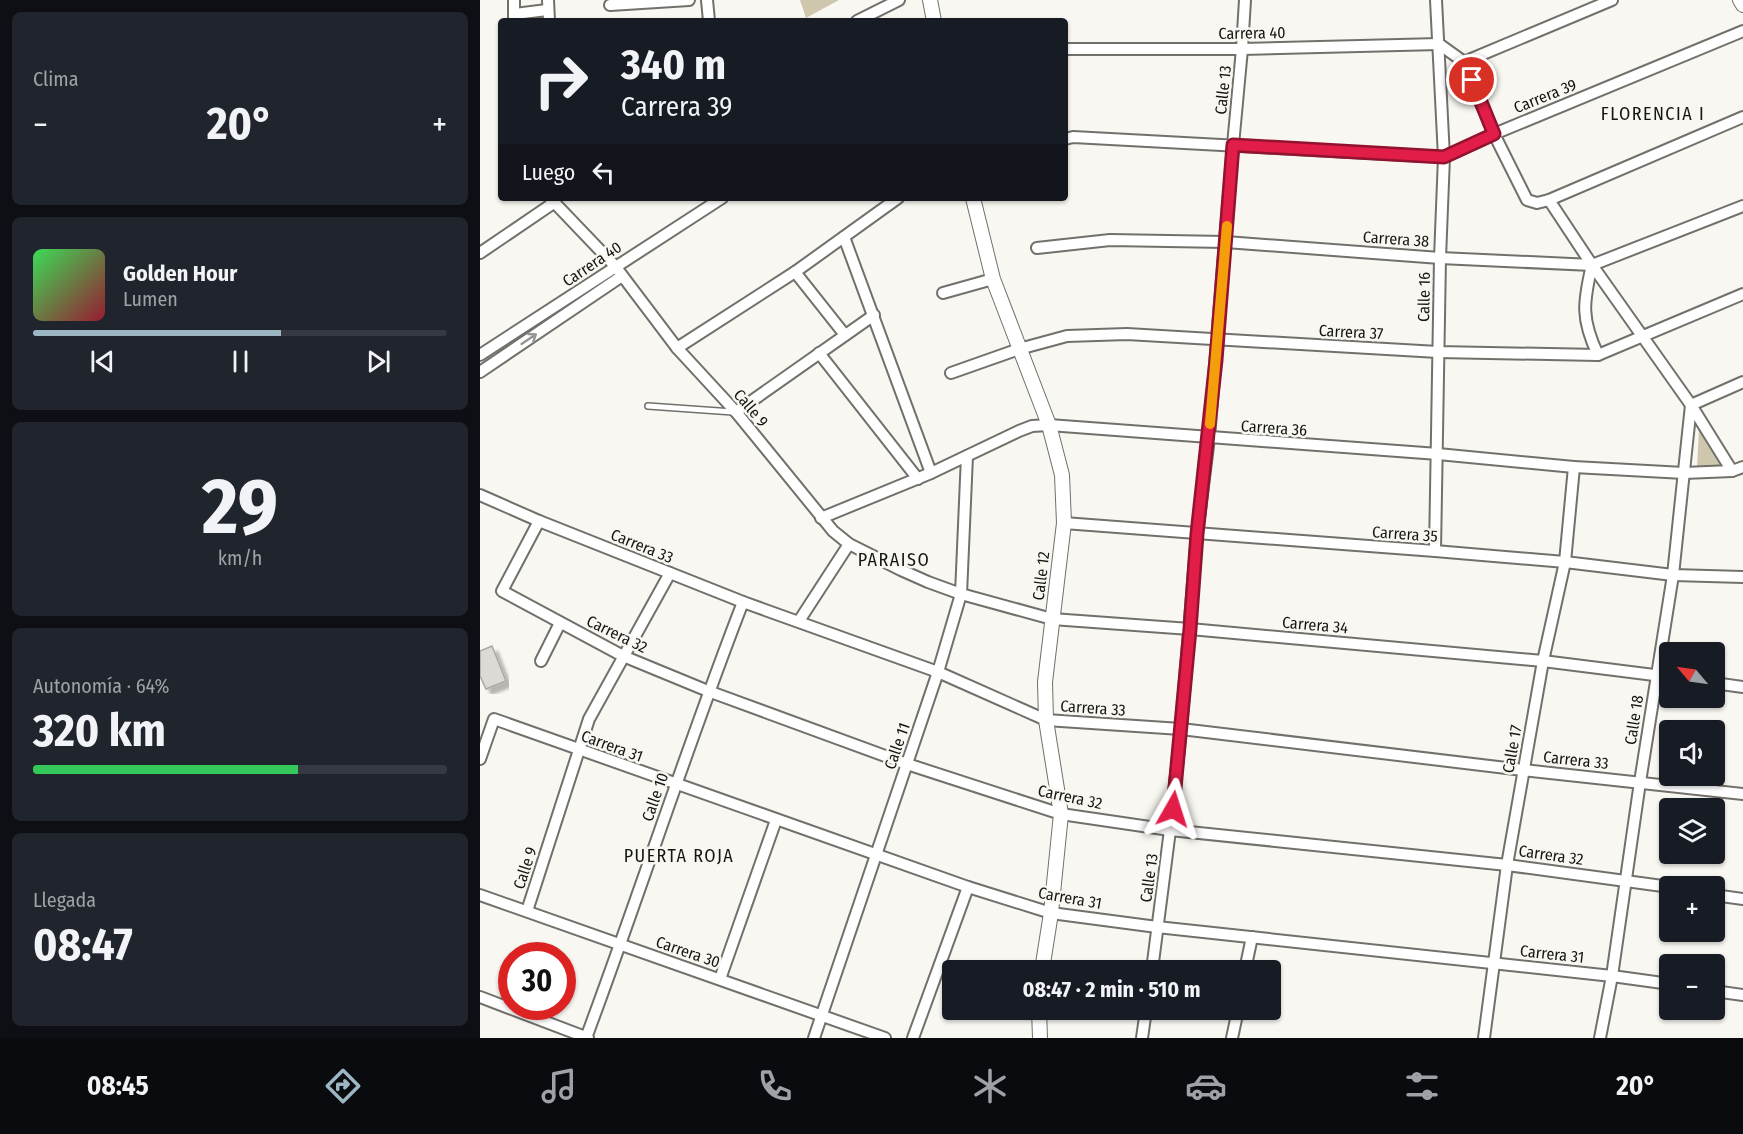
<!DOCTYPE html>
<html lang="es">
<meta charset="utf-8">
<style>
body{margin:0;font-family:"Fira Sans Condensed",sans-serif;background:#20242c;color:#f1f3f6;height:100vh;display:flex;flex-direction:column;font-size:22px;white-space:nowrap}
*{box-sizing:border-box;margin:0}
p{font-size:20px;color:#9ea1a6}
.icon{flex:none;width:33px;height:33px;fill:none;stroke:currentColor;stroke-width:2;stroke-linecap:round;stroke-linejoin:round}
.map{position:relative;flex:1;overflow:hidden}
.panel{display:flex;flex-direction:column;gap:12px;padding:12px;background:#0d0f14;width:480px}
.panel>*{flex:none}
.banner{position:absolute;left:18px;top:18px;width:570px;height:183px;border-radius:6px;box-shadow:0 2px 4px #0004;background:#171b24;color:#f1f3f6;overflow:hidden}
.needle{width:39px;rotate:299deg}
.controls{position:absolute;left:1179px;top:642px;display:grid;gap:12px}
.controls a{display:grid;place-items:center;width:66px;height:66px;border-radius:6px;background:#171b24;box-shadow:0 2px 4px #0004;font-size:30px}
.speed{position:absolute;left:18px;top:942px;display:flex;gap:12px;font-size:30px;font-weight:700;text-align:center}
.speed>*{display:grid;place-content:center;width:78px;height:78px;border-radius:50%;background:#171b24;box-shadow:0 2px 4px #0004;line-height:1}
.speed .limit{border:9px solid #d22;background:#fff;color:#111}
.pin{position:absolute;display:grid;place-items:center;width:51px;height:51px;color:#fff;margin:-26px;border:3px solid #fff;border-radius:50%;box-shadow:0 2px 6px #0007}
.me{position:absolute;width:66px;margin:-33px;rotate:6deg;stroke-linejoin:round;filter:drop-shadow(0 0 4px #0008)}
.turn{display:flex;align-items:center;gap:21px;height:126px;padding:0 24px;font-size:27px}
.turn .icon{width:78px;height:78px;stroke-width:2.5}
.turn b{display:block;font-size:42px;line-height:51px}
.then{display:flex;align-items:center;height:57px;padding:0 24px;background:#0003;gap:12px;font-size:22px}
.big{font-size:45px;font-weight:700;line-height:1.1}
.panel .tile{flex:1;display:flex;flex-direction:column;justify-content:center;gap:9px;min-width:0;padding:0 21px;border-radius:9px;background:#20242c}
.panel .dial{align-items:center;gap:0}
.dial b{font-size:78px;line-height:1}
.song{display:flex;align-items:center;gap:18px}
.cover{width:72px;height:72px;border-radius:9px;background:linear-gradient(135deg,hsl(130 70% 55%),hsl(350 70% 35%))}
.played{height:6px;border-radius:3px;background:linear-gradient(90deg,#9cb6c4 60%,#363941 60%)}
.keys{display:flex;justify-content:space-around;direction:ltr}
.heat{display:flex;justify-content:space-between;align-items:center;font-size:33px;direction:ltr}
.charge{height:9px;border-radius:4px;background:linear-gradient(90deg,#34c759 64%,#363941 0)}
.trip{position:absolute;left:462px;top:960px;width:339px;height:60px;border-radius:6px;background:#171b24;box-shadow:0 2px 4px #0004;font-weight:700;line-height:60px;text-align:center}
.tab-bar{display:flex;height:96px;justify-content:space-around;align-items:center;background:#090b0e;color:#9ea1a6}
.tab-bar .icon{width:42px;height:42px}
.tab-bar .active{color:#9cb6c4}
.tab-bar b{font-size:27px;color:#f1f3f6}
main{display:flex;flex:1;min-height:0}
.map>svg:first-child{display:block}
</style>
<main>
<section class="panel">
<div class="tile"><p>Clima</p>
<div class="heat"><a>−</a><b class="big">20°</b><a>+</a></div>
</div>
<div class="tile">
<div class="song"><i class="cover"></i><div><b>Golden Hour</b><p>Lumen</p></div></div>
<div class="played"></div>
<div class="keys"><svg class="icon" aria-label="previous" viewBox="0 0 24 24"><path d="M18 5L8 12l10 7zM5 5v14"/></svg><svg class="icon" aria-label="pause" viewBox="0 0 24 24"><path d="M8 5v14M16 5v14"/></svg><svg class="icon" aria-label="next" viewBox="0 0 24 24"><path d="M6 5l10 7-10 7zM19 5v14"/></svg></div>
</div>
<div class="tile dial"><b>29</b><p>km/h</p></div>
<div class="tile"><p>Autonomía · 64%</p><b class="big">320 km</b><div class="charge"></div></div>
<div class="tile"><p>Llegada</p><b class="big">08:47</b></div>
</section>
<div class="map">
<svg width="1263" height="1038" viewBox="0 0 1263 1038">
<defs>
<filter id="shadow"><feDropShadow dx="5.5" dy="5.5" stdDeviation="1.5" flood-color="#0004"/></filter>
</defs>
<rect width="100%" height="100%" fill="#f8f7f1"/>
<g fill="#cfc7ad">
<polygon points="320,0 359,0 326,18"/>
<polygon points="1219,429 1243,468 1217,468"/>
</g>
<polygon fill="#dbdad4" stroke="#aaa8a3" stroke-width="1.5" filter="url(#shadow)" points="12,646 26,681 6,689 0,676 0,651"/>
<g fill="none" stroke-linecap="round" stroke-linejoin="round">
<g stroke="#72706b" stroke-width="8">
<polyline id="service" points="168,406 253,412"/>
</g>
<g stroke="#72706b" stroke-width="14">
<g id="minor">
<polyline points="34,0 34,21"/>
<polyline points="68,0 69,21"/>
<polyline points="227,0 229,21"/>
<polyline points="130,5 209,0"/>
<polyline points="35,14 67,10"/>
<polyline points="377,21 419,0"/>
<polyline points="959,44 984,62 1014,134 1047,200 1057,203 1069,200 1263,117"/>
<polyline points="585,49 762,49 959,44"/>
<polyline points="984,62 1132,0"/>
<polyline points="585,139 593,137 964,157 1014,134 1263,31"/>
<polyline points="70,198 135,266 197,348 256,412 353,531 369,544 421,570 448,582 481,594 572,619 710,629 1063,661 1190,677"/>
<polyline points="1069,200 1112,265 1211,405 1252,471"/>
<polyline points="364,237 451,473"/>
<polyline points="557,248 630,240 746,242 960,258 1112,265 1263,206"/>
<polyline points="0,253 75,202"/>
<path d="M1112,265c-9,38 -11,54 6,90"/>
<polyline points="315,272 365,335"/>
<polyline points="463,293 513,279"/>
<polyline points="197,348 315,272 418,198"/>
<polyline points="339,353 438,479"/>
<polyline points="0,355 242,198"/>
<polyline points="0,372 142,276"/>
<polyline points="471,373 539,349 587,336 647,334 958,352 1118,355 1263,294"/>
<polyline points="256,412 394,315"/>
<polyline points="0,495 59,521 190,573 263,602 458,672 566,720 701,729 1043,770 1263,794"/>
<polyline points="341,518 451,473 539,431 552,426 569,425 958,454 1094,467 1204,473 1252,471 1263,467"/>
<polyline points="59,521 22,591 143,656 228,691 427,764 581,814 690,830 1027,865 1190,887"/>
<polyline points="584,523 955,551 1085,562 1193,575 1263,577"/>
<polyline points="955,551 960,258 964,157 956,0"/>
<polyline points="319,621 369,544"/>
<polyline points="61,661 80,623"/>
<polyline points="1234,683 1263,687"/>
<polyline points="0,759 14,719 488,887 571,913 677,927 1132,976 1190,984"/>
<polyline points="0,895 405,1038"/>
<polyline points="1234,895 1263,899"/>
<polyline points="47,911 109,719 190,573"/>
<polyline points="672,970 690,830 701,729 717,534 729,438 737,340 753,145 762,49 765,0"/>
<polyline points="765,970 772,937"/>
<polyline points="240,979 296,820"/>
<polyline points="1234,991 1263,995"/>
<polyline points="0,997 108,1038"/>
<path d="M106,1038c54,-145 101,-292 157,-436"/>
<polyline points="334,1038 458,672 481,594 487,456"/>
<polyline points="433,1038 488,887"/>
<polyline points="662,1038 666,1010"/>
<polyline points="752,1038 758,1010"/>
<polyline points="1004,1038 1027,865 1063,661 1085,562 1094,467"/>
<polyline points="1120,1038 1132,976 1160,782 1193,575 1211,405 1263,382"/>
</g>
</g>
<g stroke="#72706b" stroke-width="16">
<g id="tertiary">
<polyline points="450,0 454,21"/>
<polyline points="1260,0 1263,5"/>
<polyline points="493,198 513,279 569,425 582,475 584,523 565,682 566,720 581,814 571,913 562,970"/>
<polyline points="559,1010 560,1038"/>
</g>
</g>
<use href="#service" stroke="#fff" stroke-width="5"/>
<use href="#minor" stroke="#fff" stroke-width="10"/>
<use href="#tertiary" stroke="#fff" stroke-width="14"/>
</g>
<defs><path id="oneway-shaft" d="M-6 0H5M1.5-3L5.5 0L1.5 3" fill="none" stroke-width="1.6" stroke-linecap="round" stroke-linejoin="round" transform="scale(1.5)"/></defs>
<use stroke="#969695" href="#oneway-shaft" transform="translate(49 339) rotate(-34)"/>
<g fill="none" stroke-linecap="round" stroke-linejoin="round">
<g stroke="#92132f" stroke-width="15">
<polyline id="route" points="693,809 710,629 717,534 736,360 753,145 964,157 1014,134 992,80"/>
</g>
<use href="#route" stroke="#e11d48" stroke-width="10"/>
<polyline stroke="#f59e0b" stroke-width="10" points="730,424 747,226"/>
</g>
<g text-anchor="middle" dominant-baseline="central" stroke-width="5" stroke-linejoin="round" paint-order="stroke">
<g font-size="16" fill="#151513" stroke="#f8f7f1">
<text transform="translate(772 33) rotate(-1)">Carrera 40</text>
<text transform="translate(743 90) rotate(-84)">Calle 13</text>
<text transform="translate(1065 96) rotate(-22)">Carrera 39</text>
<text transform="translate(916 239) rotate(4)">Carrera 38</text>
<text transform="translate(112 264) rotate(-34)">Carrera 40</text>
<text transform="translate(944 297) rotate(-89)">Calle 16</text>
<text transform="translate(871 332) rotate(3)">Carrera 37</text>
<text transform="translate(271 408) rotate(50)">Calle 9</text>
<text transform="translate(794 428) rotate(4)">Carrera 36</text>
<text transform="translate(925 534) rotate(4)">Carrera 35</text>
<text transform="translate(162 546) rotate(22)">Carrera 33</text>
<text transform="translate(561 576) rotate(-83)">Calle 12</text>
<text transform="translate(835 625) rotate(5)">Carrera 34</text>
<text transform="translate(137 634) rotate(26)">Carrera 32</text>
<text transform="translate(613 708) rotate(4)">Carrera 33</text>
<text transform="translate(1154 720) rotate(-81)">Calle 18</text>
<text transform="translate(132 746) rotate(20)">Carrera 31</text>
<text transform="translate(417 746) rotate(-71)">Calle 11</text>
<text transform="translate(1032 749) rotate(-80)">Calle 17</text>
<text transform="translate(1096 760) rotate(6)">Carrera 33</text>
<text transform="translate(175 797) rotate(-71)">Calle 10</text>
<text transform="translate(590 797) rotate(12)">Carrera 32</text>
<text transform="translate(1071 855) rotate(8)">Carrera 32</text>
<text transform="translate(45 868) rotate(-72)">Calle 9</text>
<text transform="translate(669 878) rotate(-82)">Calle 13</text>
<text transform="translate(590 898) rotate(10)">Carrera 31</text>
<text transform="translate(208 952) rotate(19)">Carrera 30</text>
<text transform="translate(1072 954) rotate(6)">Carrera 31</text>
</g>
<g font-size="18" letter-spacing="1.5" fill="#151513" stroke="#f8f7f1">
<text x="1173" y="114">FLORENCIA I</text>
<text x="414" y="560">PARAISO</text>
<text x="199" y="856">PUERTA ROJA</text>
</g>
</g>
</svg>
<div class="controls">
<a><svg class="needle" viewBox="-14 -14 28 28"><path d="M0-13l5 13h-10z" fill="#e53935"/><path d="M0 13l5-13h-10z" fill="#9ea1a6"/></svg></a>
<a><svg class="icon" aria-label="sound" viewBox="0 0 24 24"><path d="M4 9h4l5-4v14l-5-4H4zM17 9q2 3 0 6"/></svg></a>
<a><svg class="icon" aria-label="layers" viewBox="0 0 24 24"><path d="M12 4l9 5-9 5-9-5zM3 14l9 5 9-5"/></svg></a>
<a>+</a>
<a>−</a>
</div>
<div class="speed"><div class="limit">30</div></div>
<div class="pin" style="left:992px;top:80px;background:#d93025"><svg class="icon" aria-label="arrive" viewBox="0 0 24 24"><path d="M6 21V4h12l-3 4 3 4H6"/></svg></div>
<svg class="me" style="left:693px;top:809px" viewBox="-20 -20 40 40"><path d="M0-17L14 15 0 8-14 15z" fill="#e11d48" stroke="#fff" stroke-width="4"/></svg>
<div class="trip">08:47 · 2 min · 510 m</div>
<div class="banner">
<div class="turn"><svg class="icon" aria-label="right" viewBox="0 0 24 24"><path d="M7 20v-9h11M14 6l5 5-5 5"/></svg><div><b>340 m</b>Carrera 39</div></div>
<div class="then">Luego<svg class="icon" aria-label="left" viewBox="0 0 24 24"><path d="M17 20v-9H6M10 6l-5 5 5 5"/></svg></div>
</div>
</div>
</main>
<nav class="tab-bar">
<b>08:45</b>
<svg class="icon active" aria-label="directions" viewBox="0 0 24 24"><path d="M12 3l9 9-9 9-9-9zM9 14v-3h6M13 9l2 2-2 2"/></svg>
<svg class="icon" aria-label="music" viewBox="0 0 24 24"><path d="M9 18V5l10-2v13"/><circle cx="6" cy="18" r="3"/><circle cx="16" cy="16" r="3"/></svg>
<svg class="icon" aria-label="phone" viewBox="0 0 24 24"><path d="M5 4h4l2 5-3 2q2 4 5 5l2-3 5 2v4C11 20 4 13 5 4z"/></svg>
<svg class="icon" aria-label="climate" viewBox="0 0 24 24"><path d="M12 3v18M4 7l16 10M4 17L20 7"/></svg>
<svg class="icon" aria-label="car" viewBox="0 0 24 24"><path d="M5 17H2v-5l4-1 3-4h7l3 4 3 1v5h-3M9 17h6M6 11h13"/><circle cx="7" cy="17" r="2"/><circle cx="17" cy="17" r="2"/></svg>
<svg class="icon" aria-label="filters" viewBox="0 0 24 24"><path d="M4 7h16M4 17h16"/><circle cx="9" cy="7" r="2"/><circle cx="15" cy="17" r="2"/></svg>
<b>20°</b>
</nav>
